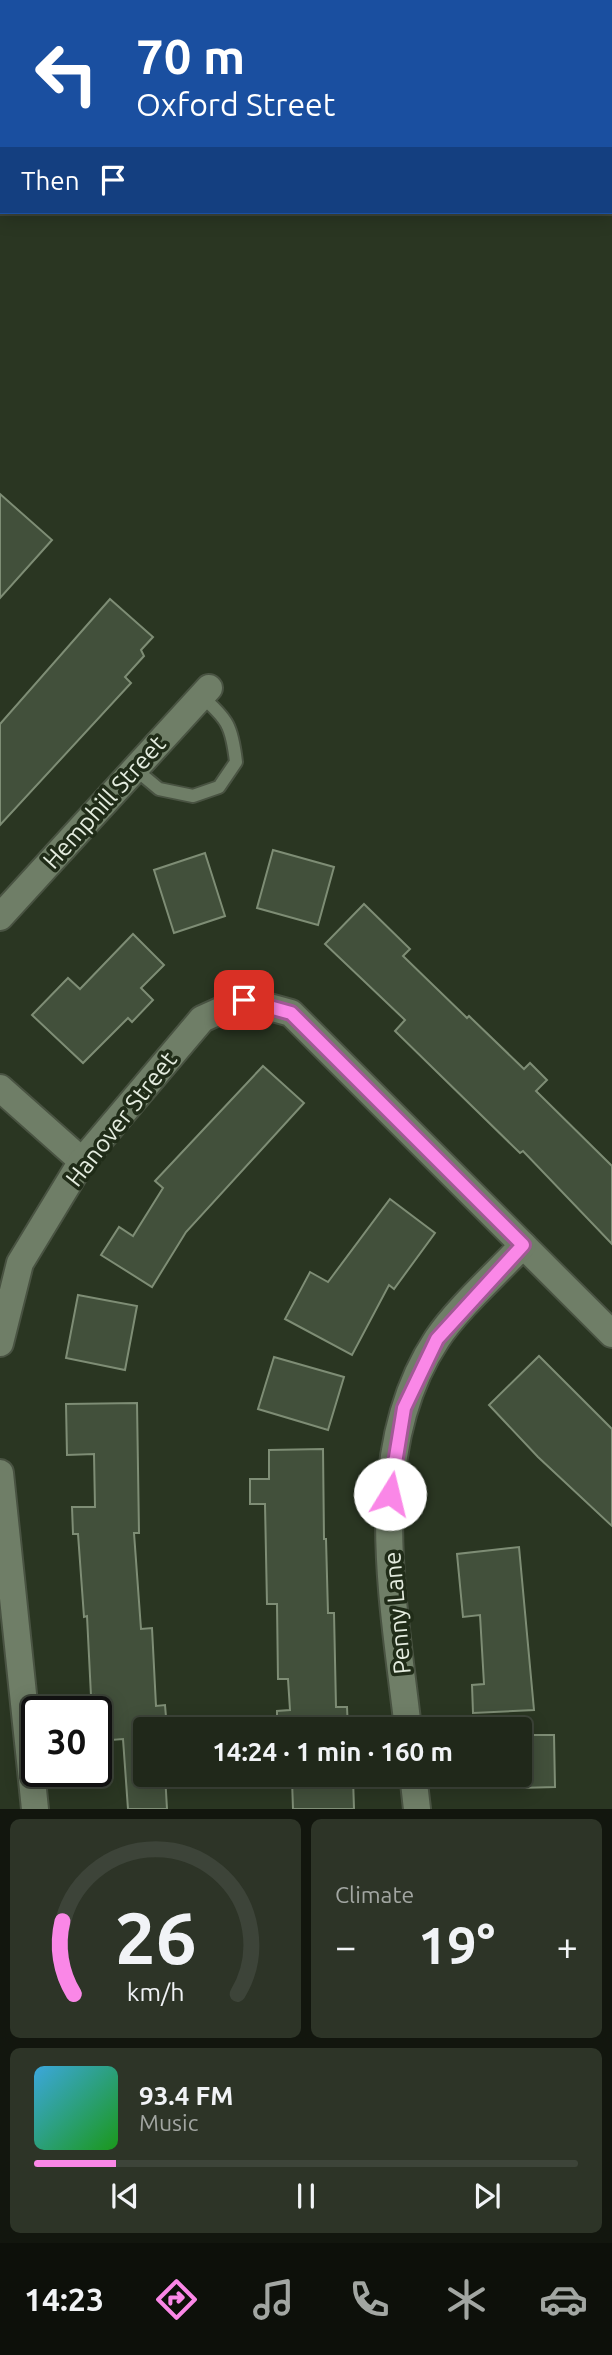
<!DOCTYPE html>
<meta charset="utf-8">
<style>
body{margin:0;font-family:Ubuntu,sans-serif;background:#2d3427;color:#f1f3f6;height:100vh;display:flex;flex-direction:column;font-size:26px;white-space:nowrap}
*{box-sizing:border-box;margin:0}
p{font-size:23px;color:#a2a6a2}
.icon{flex:none;width:38px;height:38px;fill:none;stroke:currentColor;stroke-width:2;stroke-linecap:round;stroke-linejoin:round}
.map{position:relative;height:1809px;overflow:hidden}
.details{display:flex;flex-direction:column;gap:10px;padding:10px;background:#12160e;flex:1}
.details>*{flex:none}
.top-card{position:absolute;left:0px;top:0px;width:612px;height:214px;box-shadow:0 4px 18px #0003,0 0 0 2px #3d4439;background:#1a4fa0;color:#fff;overflow:hidden}
.speed{position:absolute;left:21px;top:1696px;display:flex;gap:14px;font-size:35px;font-weight:700;text-align:center}
.speed>*{display:grid;place-content:center;width:91px;height:91px;border-radius:50%;background:#20281a;box-shadow:0 4px 18px #0003,0 0 0 2px #3d4439;line-height:1}
.speed .limit{border:4px solid #111;border-radius:10px;background:#fff;color:#111}
.pin{position:absolute;display:grid;place-items:center;width:60px;height:60px;color:#fff;margin:-30px;border-radius:14px;box-shadow:0 4px 10px #0006}
.me{position:absolute;width:77px;margin:-38px;rotate:9deg;stroke-linejoin:round;filter:drop-shadow(0 0 5px #0008)}
.turn{display:flex;align-items:center;gap:24px;height:147px;padding:0 21px;font-size:32px}
.turn .icon{width:91px;height:91px;stroke-width:2.5}
.turn b{display:block;font-size:49px;line-height:60px}
.then{display:flex;align-items:center;height:66px;padding:0 21px;background:#0003;gap:14px;font-size:26px}
.big{font-size:52px;font-weight:600;line-height:1.1}
.details .tile{flex:1;display:flex;flex-direction:column;justify-content:center;gap:10px;min-width:0;padding:0 24px;border-radius:10px;background:#2d3427}
.details .dial{align-items:center;gap:0}
.dial svg{height:182px;overflow:visible;fill:none;stroke:#3d4439;stroke-width:7;stroke-linecap:round;text-anchor:middle}
.dial text{fill:#f1f3f6;stroke:none}
.song{display:flex;align-items:center;gap:21px}
.cover{width:84px;height:84px;border-radius:10px;background:linear-gradient(135deg,hsl(200 70% 55%),hsl(120 70% 35%))}
.played{height:7px;border-radius:4px;background:linear-gradient(90deg,#fa87e7 15%,#3d4439 15%)}
.keys{display:flex;justify-content:space-around;direction:ltr}
.heat{display:flex;justify-content:space-between;align-items:center;font-size:38px;direction:ltr}
.details .tiles{flex:1;display:grid;gap:10px;grid-template-columns:1fr 1fr}
.tile:last-child{grid-column:span 2}
.trip{position:absolute;left:133px;top:1717px;width:399px;height:70px;border-radius:7px;background:#20281a;box-shadow:0 4px 18px #0003,0 0 0 2px #3d4439;font-weight:600;line-height:70px;text-align:center}
.tab-bar{display:flex;height:112px;justify-content:space-around;align-items:center;background:#0d100a;color:#a2a6a2}
.tab-bar .icon{width:49px;height:49px}
.tab-bar .active{color:#fa87e7}
.tab-bar b{font-size:32px;color:#f1f3f6}
.map>svg:first-child{display:block}
</style>
<div class="map">
<svg width="612" height="1809" viewBox="0 0 612 1809">
<rect width="100%" height="100%" fill="#2a3622"/>
<g fill="#42503b" stroke="#7e8d75" stroke-width="2">
<polygon points="0,494 52,540 0,598"/>
<polygon points="110,599 153,637 141,650 144,656 125,677 131,683 0,825 0,724"/>
<polygon points="273,850 334,867 318,925 257,908"/>
<polygon points="205,853 225,916 174,933 154,870"/>
<polygon points="364,904 410,949 403,956 467,1018 469,1016 524,1069 530,1063 547,1080 536,1091 612,1166 612,1244 523,1151 520,1153 395,1031 405,1020 325,944"/>
<polygon points="133,934 164,965 141,988 153,1000 132,1022 128,1018 83,1063 32,1015 68,978 80,989"/>
<polygon points="263,1066 304,1103 186,1232 152,1287 101,1255 119,1227 133,1236 163,1188 155,1181"/>
<polygon points="390,1199 435,1233 394,1289 389,1285 352,1355 285,1319 310,1272 328,1282"/>
<polygon points="78,1295 137,1306 125,1370 66,1358"/>
<polygon points="539,1356 612,1429 612,1526 538,1457 489,1405"/>
<polygon points="274,1357 344,1377 328,1430 258,1409"/>
<polygon points="137,1403 139,1533 134,1533 141,1629 152,1628 156,1706 165,1705 167,1729 145,1729 145,1774 165,1774 167,1809 128,1809 123,1739 98,1741 94,1695 91,1696 87,1616 84,1617 78,1534 73,1534 72,1507 95,1507 94,1454 67,1455 66,1404"/>
<polygon points="323,1449 324,1539 326,1539 328,1613 334,1613 336,1707 347,1707 348,1729 277,1729 277,1711 290,1710 288,1679 278,1679 277,1604 267,1604 265,1504 250,1504 250,1479 269,1479 269,1450"/>
<polygon points="519,1547 534,1710 473,1713 472,1685 484,1684 480,1615 463,1617 457,1554"/>
<polygon points="520,1735 554,1735 555,1787 520,1788"/>
<polygon points="353,1778 354,1809 293,1809 292,1780"/>
</g>
<g fill="none" stroke-linecap="round" stroke-linejoin="round">
<g stroke="#495342" stroke-width="16">
<path id="service" d="M135,769l24,20 34,7 26,-9 17,-25c-4,-35 -8,-43 -35,-66"/>
</g>
<g stroke="#495342" stroke-width="30">
<g id="minor">
<polyline points="42,2 43,0"/>
<polyline points="0,53 2,51"/>
<polyline points="0,917 209,688"/>
<polyline points="0,1088 82,1161"/>
<polyline points="0,1343 20,1263 82,1161 202,1019 244,1000 291,1013 612,1334"/>
<polyline points="0,1473 35,1809"/>
<path d="M408,1729c-14,-126 -46,-277 29,-390 19,-29 61,-67 86,-94"/>
<polyline points="413,1774 417,1809"/>
</g>
</g>
<use href="#service" stroke="#6f7e67" stroke-width="12"/>
<use href="#minor" stroke="#6f7e67" stroke-width="26"/>
</g>
<g fill="none" stroke-linecap="round" stroke-linejoin="round">
<g stroke="#a25896" stroke-width="18">
<polyline id="route" points="244,1000 291,1013 523,1245 437,1339 404,1408 390,1494"/>
</g>
<use href="#route" stroke="#fa87e7" stroke-width="12"/>
</g>
<g text-anchor="middle" dominant-baseline="central" stroke-width="7" stroke-linejoin="round" paint-order="stroke">
<g font-size="24" fill="#e4ecdf" stroke="#202c18">
<text transform="translate(104 802) rotate(-48)">Hemphill Street</text>
<text transform="translate(121 1119) rotate(-52)">Hanover Street</text>
<text transform="translate(397 1613) rotate(-95)">Penny Lane</text>
</g>
</g>
</svg>
<div class="speed"><div class="limit">30</div></div>
<div class="pin" style="left:244px;top:1000px;background:#d93025"><svg class="icon" aria-label="arrive" viewBox="0 0 24 24"><path d="M6 21V4h12l-3 4 3 4H6"/></svg></div>
<svg class="me" style="left:390px;top:1494px" viewBox="-20 -20 40 40"><circle r="19" fill="#fff"/><path d="M0-13L10 11 0 6-10 11z" fill="#fa87e7"/></svg>
<div class="trip">14:24 · 1 min · 160 m</div>
<div class="top-card">
<div class="turn"><svg class="icon" aria-label="left" viewBox="0 0 24 24"><path d="M17 20v-9H6M10 6l-5 5 5 5"/></svg><div><b>70 m</b>Oxford Street</div></div>
<div class="then">Then<svg class="icon" aria-label="arrive" viewBox="0 0 24 24"><path d="M6 21V4h12l-3 4 3 4H6"/></svg></div>
</div>
</div>
<section class="details">
<div class="tiles">
<div class="tile dial"><svg viewBox="0 0 100 80">
<path d="M14 69A42 42 0 1 1 86 69"/>
<path d="M14 69A42 42 0 0 1 9 37" stroke="#fa87e7"/>
<text x="50" y="56" font-size="32" font-weight="700">26</text>
<text x="50" y="72" font-size="11">km/h</text>
</svg></div>
<div class="tile"><p>Climate</p>
<div class="heat"><a>−</a><b class="big">19°</b><a>+</a></div>
</div>
<div class="tile">
<div class="song"><i class="cover"></i><div><b>93.4 FM</b><p>Music</p></div></div>
<div class="played"></div>
<div class="keys"><svg class="icon" aria-label="previous" viewBox="0 0 24 24"><path d="M18 5L8 12l10 7zM5 5v14"/></svg><svg class="icon" aria-label="pause" viewBox="0 0 24 24"><path d="M8 5v14M16 5v14"/></svg><svg class="icon" aria-label="next" viewBox="0 0 24 24"><path d="M6 5l10 7-10 7zM19 5v14"/></svg></div>
</div>
</div>
</section>
<nav class="tab-bar">
<b>14:23</b>
<svg class="icon active" aria-label="directions" viewBox="0 0 24 24"><path d="M12 3l9 9-9 9-9-9zM9 14v-3h6M13 9l2 2-2 2"/></svg>
<svg class="icon" aria-label="music" viewBox="0 0 24 24"><path d="M9 18V5l10-2v13"/><circle cx="6" cy="18" r="3"/><circle cx="16" cy="16" r="3"/></svg>
<svg class="icon" aria-label="phone" viewBox="0 0 24 24"><path d="M5 4h4l2 5-3 2q2 4 5 5l2-3 5 2v4C11 20 4 13 5 4z"/></svg>
<svg class="icon" aria-label="climate" viewBox="0 0 24 24"><path d="M12 3v18M4 7l16 10M4 17L20 7"/></svg>
<svg class="icon" aria-label="car" viewBox="0 0 24 24"><path d="M5 17H2v-5l4-1 3-4h7l3 4 3 1v5h-3M9 17h6M6 11h13"/><circle cx="7" cy="17" r="2"/><circle cx="17" cy="17" r="2"/></svg>
</nav>
